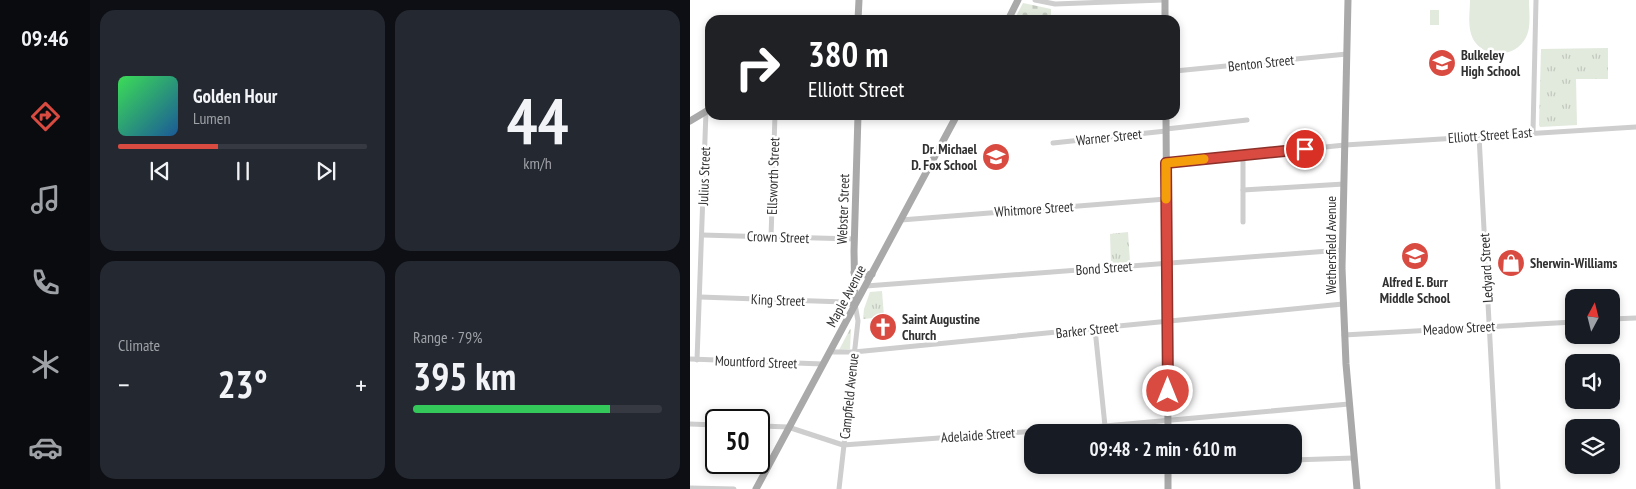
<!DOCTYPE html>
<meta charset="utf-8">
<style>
body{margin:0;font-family:"PT Sans Narrow",sans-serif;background:#242831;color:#f1f3f6;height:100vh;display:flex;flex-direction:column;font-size:19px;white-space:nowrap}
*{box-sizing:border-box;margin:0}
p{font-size:16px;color:#9ea1a6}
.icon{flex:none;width:28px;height:28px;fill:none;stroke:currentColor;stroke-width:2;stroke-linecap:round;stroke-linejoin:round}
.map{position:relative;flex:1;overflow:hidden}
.drawer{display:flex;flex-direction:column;gap:10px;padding:10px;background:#0d0f14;width:600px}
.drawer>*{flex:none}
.hud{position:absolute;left:15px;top:15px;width:475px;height:105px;border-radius:15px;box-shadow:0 2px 8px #0003;background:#202124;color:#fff;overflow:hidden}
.needle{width:32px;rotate:7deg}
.controls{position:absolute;left:875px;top:289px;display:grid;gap:10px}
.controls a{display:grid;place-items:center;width:55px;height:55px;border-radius:10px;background:#171b24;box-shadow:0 2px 8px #0003;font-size:25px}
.speed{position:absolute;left:15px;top:409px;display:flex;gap:10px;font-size:25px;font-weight:700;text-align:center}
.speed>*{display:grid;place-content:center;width:65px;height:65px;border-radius:50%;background:#171b24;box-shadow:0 2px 8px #0003;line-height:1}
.speed .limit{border:2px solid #111;border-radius:8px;background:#fff;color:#111}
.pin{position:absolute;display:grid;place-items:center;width:42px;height:42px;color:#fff;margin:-21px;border:2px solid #fff;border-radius:50%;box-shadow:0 1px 5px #0007}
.me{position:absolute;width:55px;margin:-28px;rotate:0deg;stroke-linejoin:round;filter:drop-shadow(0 0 4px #0008)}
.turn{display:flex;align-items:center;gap:18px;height:105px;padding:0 20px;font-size:22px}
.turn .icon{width:65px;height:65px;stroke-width:2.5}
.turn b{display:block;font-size:35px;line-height:42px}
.big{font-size:38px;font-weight:700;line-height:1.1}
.drawer .tile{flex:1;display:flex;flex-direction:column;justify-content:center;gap:8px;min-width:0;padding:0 18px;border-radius:15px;background:#242831}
.drawer .dial{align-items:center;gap:0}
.dial b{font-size:65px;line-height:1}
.song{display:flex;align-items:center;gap:15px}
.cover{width:60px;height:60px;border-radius:8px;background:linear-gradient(135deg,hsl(130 70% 55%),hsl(210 70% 35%))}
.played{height:5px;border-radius:2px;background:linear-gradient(90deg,#d94b41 40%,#363941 40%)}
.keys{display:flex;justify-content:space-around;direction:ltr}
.heat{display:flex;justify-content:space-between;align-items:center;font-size:28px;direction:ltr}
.charge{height:8px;border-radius:4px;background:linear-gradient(90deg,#34c759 79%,#363941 0)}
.drawer .tiles{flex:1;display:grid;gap:10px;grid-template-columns:repeat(2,1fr)}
.trip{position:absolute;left:334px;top:424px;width:278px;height:50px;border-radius:15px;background:#171b24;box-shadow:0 2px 8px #0003;font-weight:700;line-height:50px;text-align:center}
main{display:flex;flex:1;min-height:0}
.menu{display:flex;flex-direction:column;width:90px;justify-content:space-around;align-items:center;background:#090b0e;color:#9ea1a6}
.menu .icon{width:35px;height:35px}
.menu .active{color:#d94b41}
.menu b{font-size:22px;color:#f1f3f6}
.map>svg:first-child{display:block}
</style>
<main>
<nav class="menu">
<b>09:46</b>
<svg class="icon active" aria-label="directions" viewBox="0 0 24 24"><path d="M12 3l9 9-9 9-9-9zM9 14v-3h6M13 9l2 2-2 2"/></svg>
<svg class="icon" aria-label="music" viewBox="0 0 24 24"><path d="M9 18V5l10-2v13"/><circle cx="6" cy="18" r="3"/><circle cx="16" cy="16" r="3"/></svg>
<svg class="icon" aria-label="phone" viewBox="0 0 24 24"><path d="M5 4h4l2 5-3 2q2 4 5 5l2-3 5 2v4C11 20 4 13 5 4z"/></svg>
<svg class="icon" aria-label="climate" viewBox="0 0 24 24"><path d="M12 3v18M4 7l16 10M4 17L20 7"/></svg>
<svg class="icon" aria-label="car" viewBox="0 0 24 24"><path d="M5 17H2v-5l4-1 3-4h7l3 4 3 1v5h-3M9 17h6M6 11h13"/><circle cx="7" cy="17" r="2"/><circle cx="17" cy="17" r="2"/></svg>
</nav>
<section class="drawer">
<div class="tiles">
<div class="tile">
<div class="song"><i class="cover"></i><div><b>Golden Hour</b><p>Lumen</p></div></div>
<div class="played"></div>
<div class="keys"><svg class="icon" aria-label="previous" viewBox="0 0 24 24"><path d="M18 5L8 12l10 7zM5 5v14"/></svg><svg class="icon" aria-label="pause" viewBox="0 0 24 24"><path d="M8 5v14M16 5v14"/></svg><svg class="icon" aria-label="next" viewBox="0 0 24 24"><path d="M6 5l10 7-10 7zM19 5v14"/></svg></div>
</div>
<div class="tile dial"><b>44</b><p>km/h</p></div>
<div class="tile"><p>Climate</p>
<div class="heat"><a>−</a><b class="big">23°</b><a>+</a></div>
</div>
<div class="tile"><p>Range · 79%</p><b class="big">395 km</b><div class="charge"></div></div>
</div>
</section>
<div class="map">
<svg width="946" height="489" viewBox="0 0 946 489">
<defs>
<pattern id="grass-tufts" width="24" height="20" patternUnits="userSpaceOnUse" patternTransform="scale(1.25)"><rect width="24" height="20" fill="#e2e9dd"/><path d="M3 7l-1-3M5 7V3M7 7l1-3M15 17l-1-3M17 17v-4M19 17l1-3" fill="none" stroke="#c2c8be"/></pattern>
<pattern id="cemetery-stones" width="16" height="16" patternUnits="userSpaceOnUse" patternTransform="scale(1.25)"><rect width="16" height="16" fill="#e2e9dd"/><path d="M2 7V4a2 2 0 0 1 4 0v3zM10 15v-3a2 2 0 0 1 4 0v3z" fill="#c2c8be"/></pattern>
</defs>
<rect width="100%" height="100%" fill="#fff"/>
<g fill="url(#grass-tufts)">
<polygon points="918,48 918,79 886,79 887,125 850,127 849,125 851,49"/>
<polygon points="438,232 440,262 421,264 420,234"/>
<polygon points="192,291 194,317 173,319 174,309 180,292"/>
<polygon points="161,329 160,349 149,350 160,329"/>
</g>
<polygon fill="url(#cemetery-stones)" points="333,3 361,9 361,20 324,20"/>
<g fill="#e2e9dd">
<path d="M780,0h59c0,11 2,25 -2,35 -9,23 -42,25 -54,4 -6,-12 -3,-27 -3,-39z"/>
<rect x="740" y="10" width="9" height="15"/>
</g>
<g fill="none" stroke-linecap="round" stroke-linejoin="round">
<g stroke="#cecece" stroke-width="5">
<polyline points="345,0 365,4 473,0"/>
<polyline points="485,71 657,54"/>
<polyline points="476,129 557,120"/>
<polyline points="843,132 846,0"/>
<polyline points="789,136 808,489"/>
<polyline points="363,143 476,131"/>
<polyline points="553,155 553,222"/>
<polyline points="476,163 655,145 946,127"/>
<polyline points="553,190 654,184"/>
<polyline points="211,220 476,199"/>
<polyline points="12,235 164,239"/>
<polyline points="81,237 85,115"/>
<polyline points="176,286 652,250"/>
<polyline points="10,297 155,302 165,304 168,321 149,489"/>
<polyline points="921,319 946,318"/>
<polyline points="405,329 415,426"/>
<polyline points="654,335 884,322"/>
<polyline points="140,352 164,352 653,304"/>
<polyline points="0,359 133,364"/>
<polyline points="7,360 16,111"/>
<polyline points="0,424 26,425"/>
<polyline points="69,426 98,427 153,445 415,426 659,404"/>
<polyline points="602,460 664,458"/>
<polyline points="478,469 530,465"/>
<polyline points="0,488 44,489"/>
</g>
<g stroke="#a9a9a9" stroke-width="7">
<polyline points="475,0 475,20"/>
<polyline points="658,0 652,268 656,364 667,489"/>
<polyline points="168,20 169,0"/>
<polyline points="318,20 328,0"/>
<polyline points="476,115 478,432"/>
<polyline points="0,121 20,109"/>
<polyline points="164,272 176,275 182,274"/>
<polyline points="159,303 161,287"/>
<polyline points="165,303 164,251 168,115"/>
<polyline points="478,465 478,489"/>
<polyline points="66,489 267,115"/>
</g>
</g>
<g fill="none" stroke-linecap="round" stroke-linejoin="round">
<g stroke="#8d312a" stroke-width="12">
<polyline id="route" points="478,391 476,163 615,149"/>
</g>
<use href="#route" stroke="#d94b41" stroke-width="9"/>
<polyline stroke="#f59e0b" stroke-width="9" points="476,199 476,163 514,159"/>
</g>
<defs>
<g id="school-disc" transform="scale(1.4375)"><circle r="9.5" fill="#d94b41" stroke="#fff"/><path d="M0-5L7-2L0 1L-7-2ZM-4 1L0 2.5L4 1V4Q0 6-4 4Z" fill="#fff"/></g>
<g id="shop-disc" transform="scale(1.4375)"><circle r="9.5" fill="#d94b41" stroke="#fff"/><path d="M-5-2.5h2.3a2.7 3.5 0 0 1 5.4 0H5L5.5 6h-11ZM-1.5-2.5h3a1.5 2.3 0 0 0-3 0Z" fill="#fff"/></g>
<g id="church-disc" transform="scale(1.4375)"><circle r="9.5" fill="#d94b41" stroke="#fff"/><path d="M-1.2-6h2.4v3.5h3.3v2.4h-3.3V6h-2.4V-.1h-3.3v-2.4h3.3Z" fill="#fff"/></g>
</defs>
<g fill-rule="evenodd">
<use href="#school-disc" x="752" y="63"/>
<use href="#school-disc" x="306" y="157"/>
<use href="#school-disc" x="725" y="256"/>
<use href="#shop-disc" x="821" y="263"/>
<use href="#church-disc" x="193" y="327"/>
</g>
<g text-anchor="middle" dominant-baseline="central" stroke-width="5" stroke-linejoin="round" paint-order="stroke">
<g font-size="14" font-weight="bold" fill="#313131" stroke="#fff" text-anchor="start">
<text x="771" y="55">Bulkeley<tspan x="771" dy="16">High School</tspan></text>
<text x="287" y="149" text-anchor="end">Dr. Michael<tspan x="287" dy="16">D. Fox School</tspan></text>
<text x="840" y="263">Sherwin-Williams</text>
<text x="725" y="282" text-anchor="middle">Alfred E. Burr<tspan x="725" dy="16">Middle School</tspan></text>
<text x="212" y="319">Saint Augustine<tspan x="212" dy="16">Church</tspan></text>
</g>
<g font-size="14" fill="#313131" stroke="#fff">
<text transform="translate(571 63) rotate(-6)">Benton Street</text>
<text transform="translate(800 135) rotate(-4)">Elliott Street East</text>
<text transform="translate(419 137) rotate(-6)">Warner Street</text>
<text transform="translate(14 176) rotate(-88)">Julius Street</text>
<text transform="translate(83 176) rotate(-88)">Ellsworth Street</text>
<text transform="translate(153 209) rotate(-88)">Webster Street</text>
<text transform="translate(344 209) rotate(-4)">Whitmore Street</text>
<text transform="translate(88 237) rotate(2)">Crown Street</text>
<text transform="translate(641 245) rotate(-90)">Wethersfield Avenue</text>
<text transform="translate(414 268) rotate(-4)">Bond Street</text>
<text transform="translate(796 268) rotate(-93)">Ledyard Street</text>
<text transform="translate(156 296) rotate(-62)">Maple Avenue</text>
<text transform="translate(88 300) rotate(2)">King Street</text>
<text transform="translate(769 328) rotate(-3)">Meadow Street</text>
<text transform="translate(397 330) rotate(-6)">Barker Street</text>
<text transform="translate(66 362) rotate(2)">Mountford Street</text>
<text transform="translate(159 396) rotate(-84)">Campfield Avenue</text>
<text transform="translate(288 435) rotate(-4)">Adelaide Street</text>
</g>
</g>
</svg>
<div class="controls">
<a><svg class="needle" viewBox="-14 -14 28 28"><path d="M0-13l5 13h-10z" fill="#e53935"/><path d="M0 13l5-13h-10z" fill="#9ea1a6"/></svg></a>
<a><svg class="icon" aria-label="sound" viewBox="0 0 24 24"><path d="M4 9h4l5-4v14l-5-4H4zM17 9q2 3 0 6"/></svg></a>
<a><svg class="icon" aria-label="layers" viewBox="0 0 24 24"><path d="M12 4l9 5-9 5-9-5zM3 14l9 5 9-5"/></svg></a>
</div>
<div class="speed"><div class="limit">50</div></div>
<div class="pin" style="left:615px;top:149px;background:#d93025"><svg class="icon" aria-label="arrive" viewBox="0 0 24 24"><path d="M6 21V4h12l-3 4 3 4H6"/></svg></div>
<svg class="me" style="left:478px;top:391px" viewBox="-20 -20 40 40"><circle r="17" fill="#d94b41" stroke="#fff" stroke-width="3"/><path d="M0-11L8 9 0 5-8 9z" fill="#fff"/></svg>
<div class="trip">09:48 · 2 min · 610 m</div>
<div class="hud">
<div class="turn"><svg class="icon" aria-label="right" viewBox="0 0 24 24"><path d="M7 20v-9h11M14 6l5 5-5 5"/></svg><div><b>380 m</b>Elliott Street</div></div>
</div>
</div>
</main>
